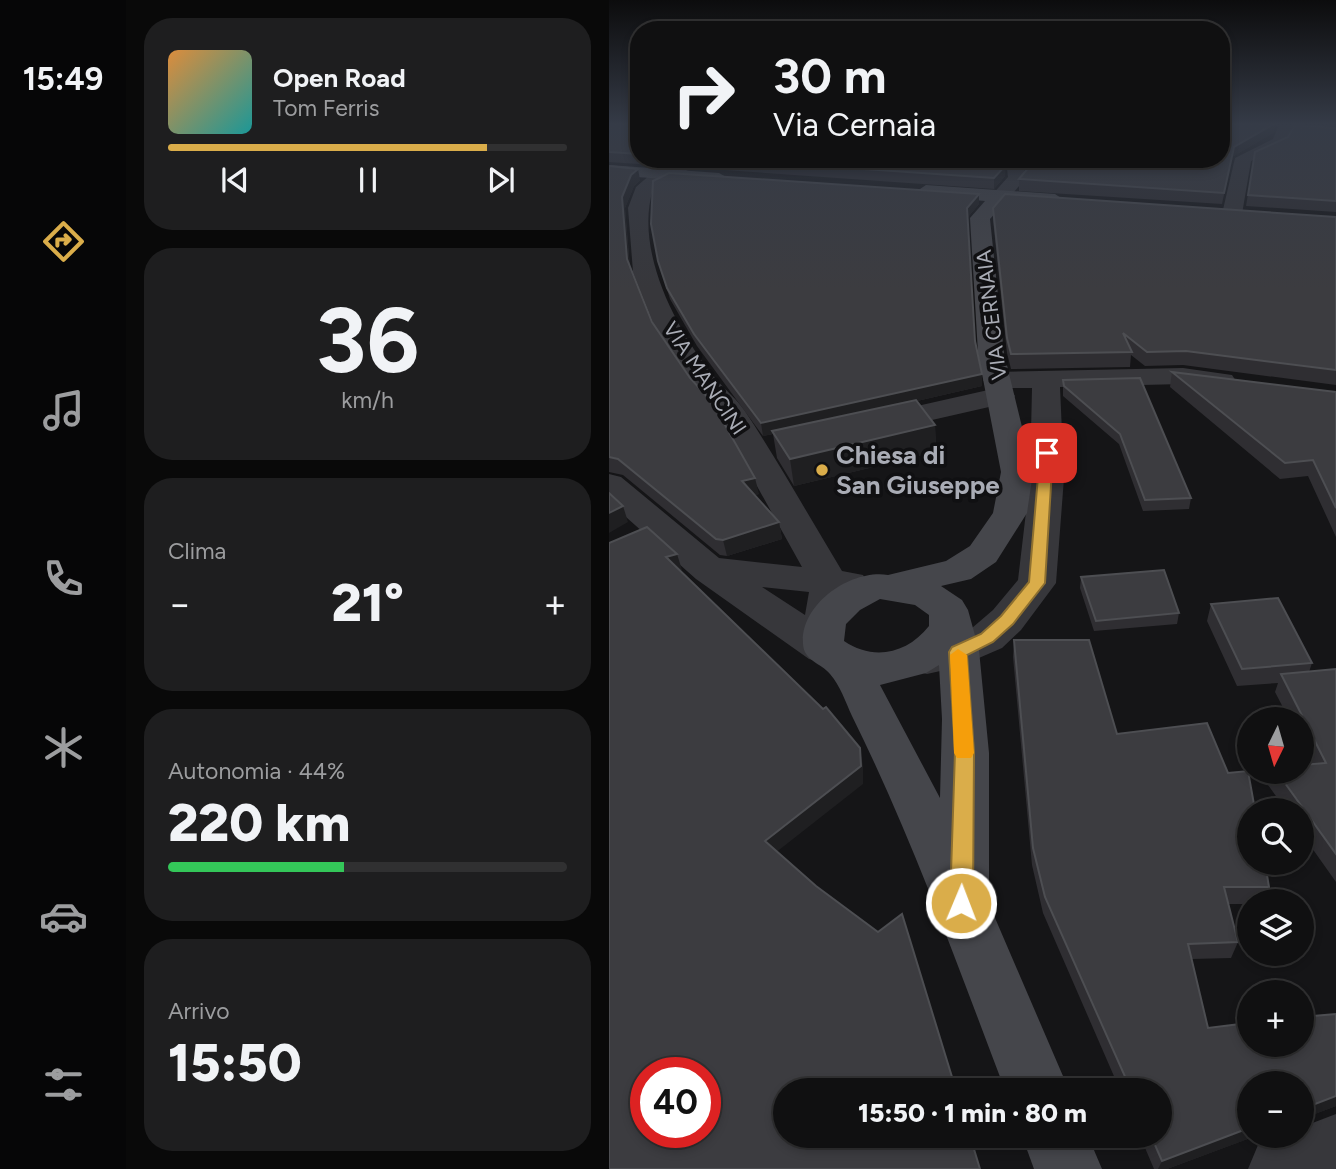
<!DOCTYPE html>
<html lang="it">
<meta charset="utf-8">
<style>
body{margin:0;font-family:Figtree,sans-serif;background:#1e1e1f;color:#f1f3f6;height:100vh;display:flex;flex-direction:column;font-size:26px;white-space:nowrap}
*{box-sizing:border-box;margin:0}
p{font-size:23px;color:#9c9d9f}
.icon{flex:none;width:38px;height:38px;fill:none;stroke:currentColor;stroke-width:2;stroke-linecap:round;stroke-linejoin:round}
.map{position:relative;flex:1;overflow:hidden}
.details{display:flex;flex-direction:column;gap:18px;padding:18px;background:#090909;width:483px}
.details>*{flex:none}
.hud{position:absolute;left:21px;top:21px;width:600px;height:147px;border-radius:28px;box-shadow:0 4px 10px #0003,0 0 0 2px #303031;background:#101011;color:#f1f3f6;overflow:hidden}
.needle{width:46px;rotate:185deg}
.fabs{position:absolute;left:628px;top:707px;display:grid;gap:14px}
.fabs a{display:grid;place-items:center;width:77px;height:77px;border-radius:50%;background:#101011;box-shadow:0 4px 10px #0003,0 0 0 2px #303031;font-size:35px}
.speed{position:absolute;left:21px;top:1057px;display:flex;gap:14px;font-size:35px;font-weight:700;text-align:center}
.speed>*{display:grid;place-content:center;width:91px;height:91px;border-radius:50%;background:#101011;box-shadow:0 4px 10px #0003,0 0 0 2px #303031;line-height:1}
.speed .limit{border:10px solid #d22;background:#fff;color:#111}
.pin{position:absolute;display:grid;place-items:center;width:60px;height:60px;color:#fff;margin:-30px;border-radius:14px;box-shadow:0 4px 10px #0006}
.me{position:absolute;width:77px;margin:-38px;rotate:1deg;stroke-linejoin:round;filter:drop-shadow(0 0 5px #0008)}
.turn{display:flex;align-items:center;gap:24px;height:147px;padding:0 28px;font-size:32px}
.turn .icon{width:91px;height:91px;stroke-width:2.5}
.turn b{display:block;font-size:49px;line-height:60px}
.big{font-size:52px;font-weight:800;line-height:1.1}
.details .widget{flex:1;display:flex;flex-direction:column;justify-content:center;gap:10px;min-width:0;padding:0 24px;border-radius:28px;background:#1e1e1f}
.details .dial{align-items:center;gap:0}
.dial b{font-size:91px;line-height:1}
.song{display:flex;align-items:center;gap:21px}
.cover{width:84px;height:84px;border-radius:10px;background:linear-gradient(135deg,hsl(30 70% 55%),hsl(180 70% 35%))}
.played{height:7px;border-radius:4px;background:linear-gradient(90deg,#daad4a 80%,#303031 80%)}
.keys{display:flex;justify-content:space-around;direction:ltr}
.heat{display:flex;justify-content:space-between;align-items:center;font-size:38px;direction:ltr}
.charge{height:10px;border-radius:5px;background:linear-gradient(90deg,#34c759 44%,#303031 0)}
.trip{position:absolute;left:164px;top:1078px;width:399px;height:70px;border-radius:35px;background:#101011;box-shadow:0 4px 10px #0003,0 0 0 2px #303031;font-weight:800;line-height:70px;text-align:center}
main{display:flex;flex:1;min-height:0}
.dock{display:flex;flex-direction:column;width:126px;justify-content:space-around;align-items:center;background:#060607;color:#9c9d9f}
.dock .icon{width:49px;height:49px}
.dock .selected{color:#daad4a}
.dock b{font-size:32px;color:#f1f3f6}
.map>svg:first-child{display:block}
</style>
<main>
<nav class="dock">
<b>15:49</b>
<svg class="icon selected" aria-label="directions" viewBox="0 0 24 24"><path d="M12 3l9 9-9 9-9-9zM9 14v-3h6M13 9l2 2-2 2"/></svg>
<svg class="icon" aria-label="music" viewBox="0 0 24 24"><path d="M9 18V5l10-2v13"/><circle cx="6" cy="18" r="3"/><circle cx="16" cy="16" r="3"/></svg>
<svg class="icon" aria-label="phone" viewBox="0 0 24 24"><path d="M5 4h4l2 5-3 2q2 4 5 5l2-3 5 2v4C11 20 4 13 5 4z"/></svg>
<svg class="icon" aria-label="climate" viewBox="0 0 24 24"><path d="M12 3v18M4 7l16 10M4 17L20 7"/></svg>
<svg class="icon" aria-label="car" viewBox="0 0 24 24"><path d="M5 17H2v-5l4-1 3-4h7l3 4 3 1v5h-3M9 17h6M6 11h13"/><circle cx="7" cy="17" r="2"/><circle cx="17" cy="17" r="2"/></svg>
<svg class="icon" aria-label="filters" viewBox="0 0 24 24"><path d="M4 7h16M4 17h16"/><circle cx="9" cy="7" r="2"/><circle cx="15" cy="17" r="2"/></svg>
</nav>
<section class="details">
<div class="widget">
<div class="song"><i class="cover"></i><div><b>Open Road</b><p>Tom Ferris</p></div></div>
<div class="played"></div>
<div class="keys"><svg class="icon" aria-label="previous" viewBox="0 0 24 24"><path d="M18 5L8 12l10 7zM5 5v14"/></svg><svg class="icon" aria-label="pause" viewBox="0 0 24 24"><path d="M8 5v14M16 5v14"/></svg><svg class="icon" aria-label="next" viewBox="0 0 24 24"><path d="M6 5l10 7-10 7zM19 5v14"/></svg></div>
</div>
<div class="widget dial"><b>36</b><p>km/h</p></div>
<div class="widget"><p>Clima</p>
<div class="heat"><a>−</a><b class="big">21°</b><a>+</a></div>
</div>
<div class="widget"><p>Autonomia · 44%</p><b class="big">220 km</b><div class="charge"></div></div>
<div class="widget"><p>Arrivo</p><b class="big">15:50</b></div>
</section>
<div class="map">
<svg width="727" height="1169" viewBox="0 0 727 1169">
<rect width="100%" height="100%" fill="#151517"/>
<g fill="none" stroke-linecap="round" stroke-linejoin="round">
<g fill="#37373b" fill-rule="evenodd">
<polygon points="670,125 685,125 676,145 642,161 633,214 623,220 616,218 613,214 626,158 664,139"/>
<path d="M78,159h21l-55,30c-19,62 24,143 63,190 9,11 21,20 29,32 34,52 65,107 97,160l21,4 5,9 -5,9 -16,3 -3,26 -6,10 -5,1 12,15 -6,11 -15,4 -15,-4 -113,-80 -87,-77v-28l12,3 98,81 83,9 -84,-151 -22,-25 -38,-56 -25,-63 -5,-64 8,-21 15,-13 14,-3zM153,587l47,5 -4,23z"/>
<polygon points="397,159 413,159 417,178 398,200 391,202 382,196 399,177"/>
<polygon points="574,368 623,375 627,381 623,387 613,389 574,384 451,387 455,478 447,583 412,630 393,648 349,667 318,674 303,670 297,659 303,648 339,639 363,628 384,610 409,580 421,478 423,388 396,388 402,390 406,396 402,402 266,433 255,430 251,424 255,418 388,388 378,386 374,380 378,374 388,372"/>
<polygon points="727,1114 727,1169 639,1169 649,1145 671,1136 693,1136 693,1127"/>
</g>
<g fill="#45464b" fill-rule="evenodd">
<polygon points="0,165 110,173 119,178 110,183 0,175"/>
<path d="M317,185l129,9 9,6 -9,6 -50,-4 -15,17 14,134 29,119 -6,41 -31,49 -25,17 -30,7 21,14 6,10 11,40 10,103v137l-3,7 83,193h-64c-48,-126 -93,-253 -153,-374 -6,-13 -12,-31 -22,-42 -9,-11 -26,-13 -27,-30 -3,-40 48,-75 85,-69l58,-14 24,-15 23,-33 8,-41 -23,-119 -8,-135 15,-17 -65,-6 -3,-4zM271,599l35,6 14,10v11c-22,28 -56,35 -85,15l2,-17 14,-14zM330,665l3,54 -2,79 -60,-113 46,-12z"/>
<polygon points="413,1136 479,1136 493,1169 425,1169"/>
</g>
</g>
<g fill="#2f2e32">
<polygon points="0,125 30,125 30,159 72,159 59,166 0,162 0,164"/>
<polygon points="612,125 666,125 664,133 623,157 613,204 410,191 410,179 417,170 414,159 612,159"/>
<polygon points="727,128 727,212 637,206 646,152"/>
<polygon points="86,159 396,159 396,176 385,189 87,168"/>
<polygon points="0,166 31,180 25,186 16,208 21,267 43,322 150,494 146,495 170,522 173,539 118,556 111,555 14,475 0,472"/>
<polygon points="370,194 370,204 359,217 366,341 373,386 308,401 326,425 327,452 185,486 168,458 164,434 154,436 88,346 61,299 49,261"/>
<polygon points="384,208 727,217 727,385 574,365 536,366 522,355 521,367 402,369 398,353 384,220"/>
<polygon points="563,372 727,392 727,537 699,476 671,479 561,387"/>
<polygon points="454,380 582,498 580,509 534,511 510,444 454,396"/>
<polygon points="472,577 570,613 568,624 485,631 471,588"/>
<polygon points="602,604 703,663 700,672 727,669 727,882 693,834 693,810 677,810 659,785 665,772 693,772 702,764 693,746 693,719 680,719 666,692 669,683 628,686 598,621"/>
<polygon points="405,640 508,734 660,887 654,901 640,901 640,904 619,904 629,942 622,958 583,959 599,1028 727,1014 727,1106 558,1169 545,1169 531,1136 551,1136 551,1090 511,1090 434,913 423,865 404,657"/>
</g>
<g fill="#1f1f21">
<polygon points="663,125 666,125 664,133 623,157 613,204 625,147"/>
<polygon points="57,159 72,159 59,166"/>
<polygon points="397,165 396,176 385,189 385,178"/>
<polygon points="29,169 31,180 25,186 16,208 21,272 18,259 13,197 22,175"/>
<polygon points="370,194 370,204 358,218 358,208"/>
<polygon points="373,374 373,386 165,434 163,431 164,434 154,436 152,423"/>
<polygon points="326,425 327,452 185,486 181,459"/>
<polygon points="146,478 150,494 137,498 133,481"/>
<polygon points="14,506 19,522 0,533 0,513"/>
<polygon points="170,522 173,539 118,556 114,540"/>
<polygon points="68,554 73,570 62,574 57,557"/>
<polygon points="251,748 254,766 254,784 161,857 156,841"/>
<polygon points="727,1096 727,1106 693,1119 693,1109"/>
<polygon points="640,1128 640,1136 647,1136 558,1169 549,1169 553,1161"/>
</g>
<g fill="#3c3c40" stroke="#4d4e52" stroke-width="2" fill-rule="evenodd">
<polygon points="0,125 30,125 30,154 0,152"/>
<polygon points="612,125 663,125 625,147 615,193 410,179 420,167 418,159 612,159"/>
<polygon points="686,125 727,128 727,201 639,195 646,152 679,137"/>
<polygon points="108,159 396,159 397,165 385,178"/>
<polygon points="0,166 29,169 22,175 13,197 18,259 43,322 81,378 103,402 146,478 133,481 170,522 114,540 107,539 9,459 0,457"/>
<polygon points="60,173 370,194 358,208 366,341 373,374 152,423 85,334 58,288 49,261 42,224 44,181"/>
<polygon points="396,194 727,217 727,370 577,351 538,352 514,333 523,352 402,354 398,338 384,208"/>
<polygon points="563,372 727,392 727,508 704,460 676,463"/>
<polygon points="531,378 582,498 536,500 511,434 455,386 454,380"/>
<polygon points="307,400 326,425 181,459 163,431"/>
<polygon points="0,493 14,506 0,513"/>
<path d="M38,527l30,27 -11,3 157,152 3,-2 34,41 1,18 -96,75 51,45 62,46 24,-18 54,176h-170v46h184l10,33h-371v-626zM37,1073h59v59h-59z"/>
<polygon points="555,570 570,613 487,621 472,577"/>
<polygon points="669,598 703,663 633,669 602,604"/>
<polygon points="405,640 480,640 508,734 598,723 619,773 639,771 646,810 640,810 640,863 656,863 660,887 615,887 629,942 579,944 599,1028 640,1023 640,1045 693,1045 693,1017 727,1014 727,1096 693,1109 693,1083 640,1083 640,1128 553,1161 542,1136 551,1136 551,1090 522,1090 436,897 424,848"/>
<polygon points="727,669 727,854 668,772 693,772 693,765 717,763 672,674"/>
</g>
<linearGradient id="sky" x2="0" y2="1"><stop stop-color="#0c0c0d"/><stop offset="0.43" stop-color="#353b47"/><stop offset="1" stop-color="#353b47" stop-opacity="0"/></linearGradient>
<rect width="727" height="289" fill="url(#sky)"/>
<polygon fill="#daad4a" stroke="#8e7030" stroke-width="2" points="438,449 444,453 436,583 404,624 384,642 358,655 365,752 364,903 360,910 352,914 344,910 341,903 346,752 340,652 343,647 372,634 392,616 420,582 431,453"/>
<polygon fill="#f59e0b" points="349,649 358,655 365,753 362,758 348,758 345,753 341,655"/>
<circle fill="#daad4a" stroke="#101012" stroke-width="2.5" cx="213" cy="470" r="7"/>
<g text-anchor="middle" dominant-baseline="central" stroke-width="7" stroke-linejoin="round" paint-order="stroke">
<g font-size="21" fill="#a9acb5" stroke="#101012">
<text transform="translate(382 315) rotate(-97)">VIA CERNAIA</text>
<text transform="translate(96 378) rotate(56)">VIA MANCINI</text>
</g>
<g font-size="26" font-weight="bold" fill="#a9acb5" stroke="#101012" text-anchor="start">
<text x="227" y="455">Chiesa di<tspan x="227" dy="30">San Giuseppe</tspan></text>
</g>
</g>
</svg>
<div class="fabs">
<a><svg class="needle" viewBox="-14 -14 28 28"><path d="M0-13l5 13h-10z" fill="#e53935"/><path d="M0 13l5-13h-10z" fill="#9c9d9f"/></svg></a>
<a><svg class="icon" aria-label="search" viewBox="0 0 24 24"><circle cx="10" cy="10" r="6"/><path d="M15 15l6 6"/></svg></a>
<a><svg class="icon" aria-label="layers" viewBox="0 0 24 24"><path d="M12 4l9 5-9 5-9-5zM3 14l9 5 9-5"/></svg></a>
<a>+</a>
<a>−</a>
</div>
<div class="speed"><div class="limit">40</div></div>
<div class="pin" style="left:438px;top:453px;background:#d93025"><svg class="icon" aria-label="arrive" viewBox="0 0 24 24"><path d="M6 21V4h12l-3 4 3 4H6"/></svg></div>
<svg class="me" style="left:352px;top:903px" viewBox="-20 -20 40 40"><circle r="17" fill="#daad4a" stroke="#fff" stroke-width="3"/><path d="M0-11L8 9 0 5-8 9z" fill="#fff"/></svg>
<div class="trip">15:50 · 1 min · 80 m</div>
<div class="hud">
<div class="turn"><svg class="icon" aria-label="right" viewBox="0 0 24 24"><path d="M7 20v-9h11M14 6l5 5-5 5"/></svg><div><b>30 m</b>Via Cernaia</div></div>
</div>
</div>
</main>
